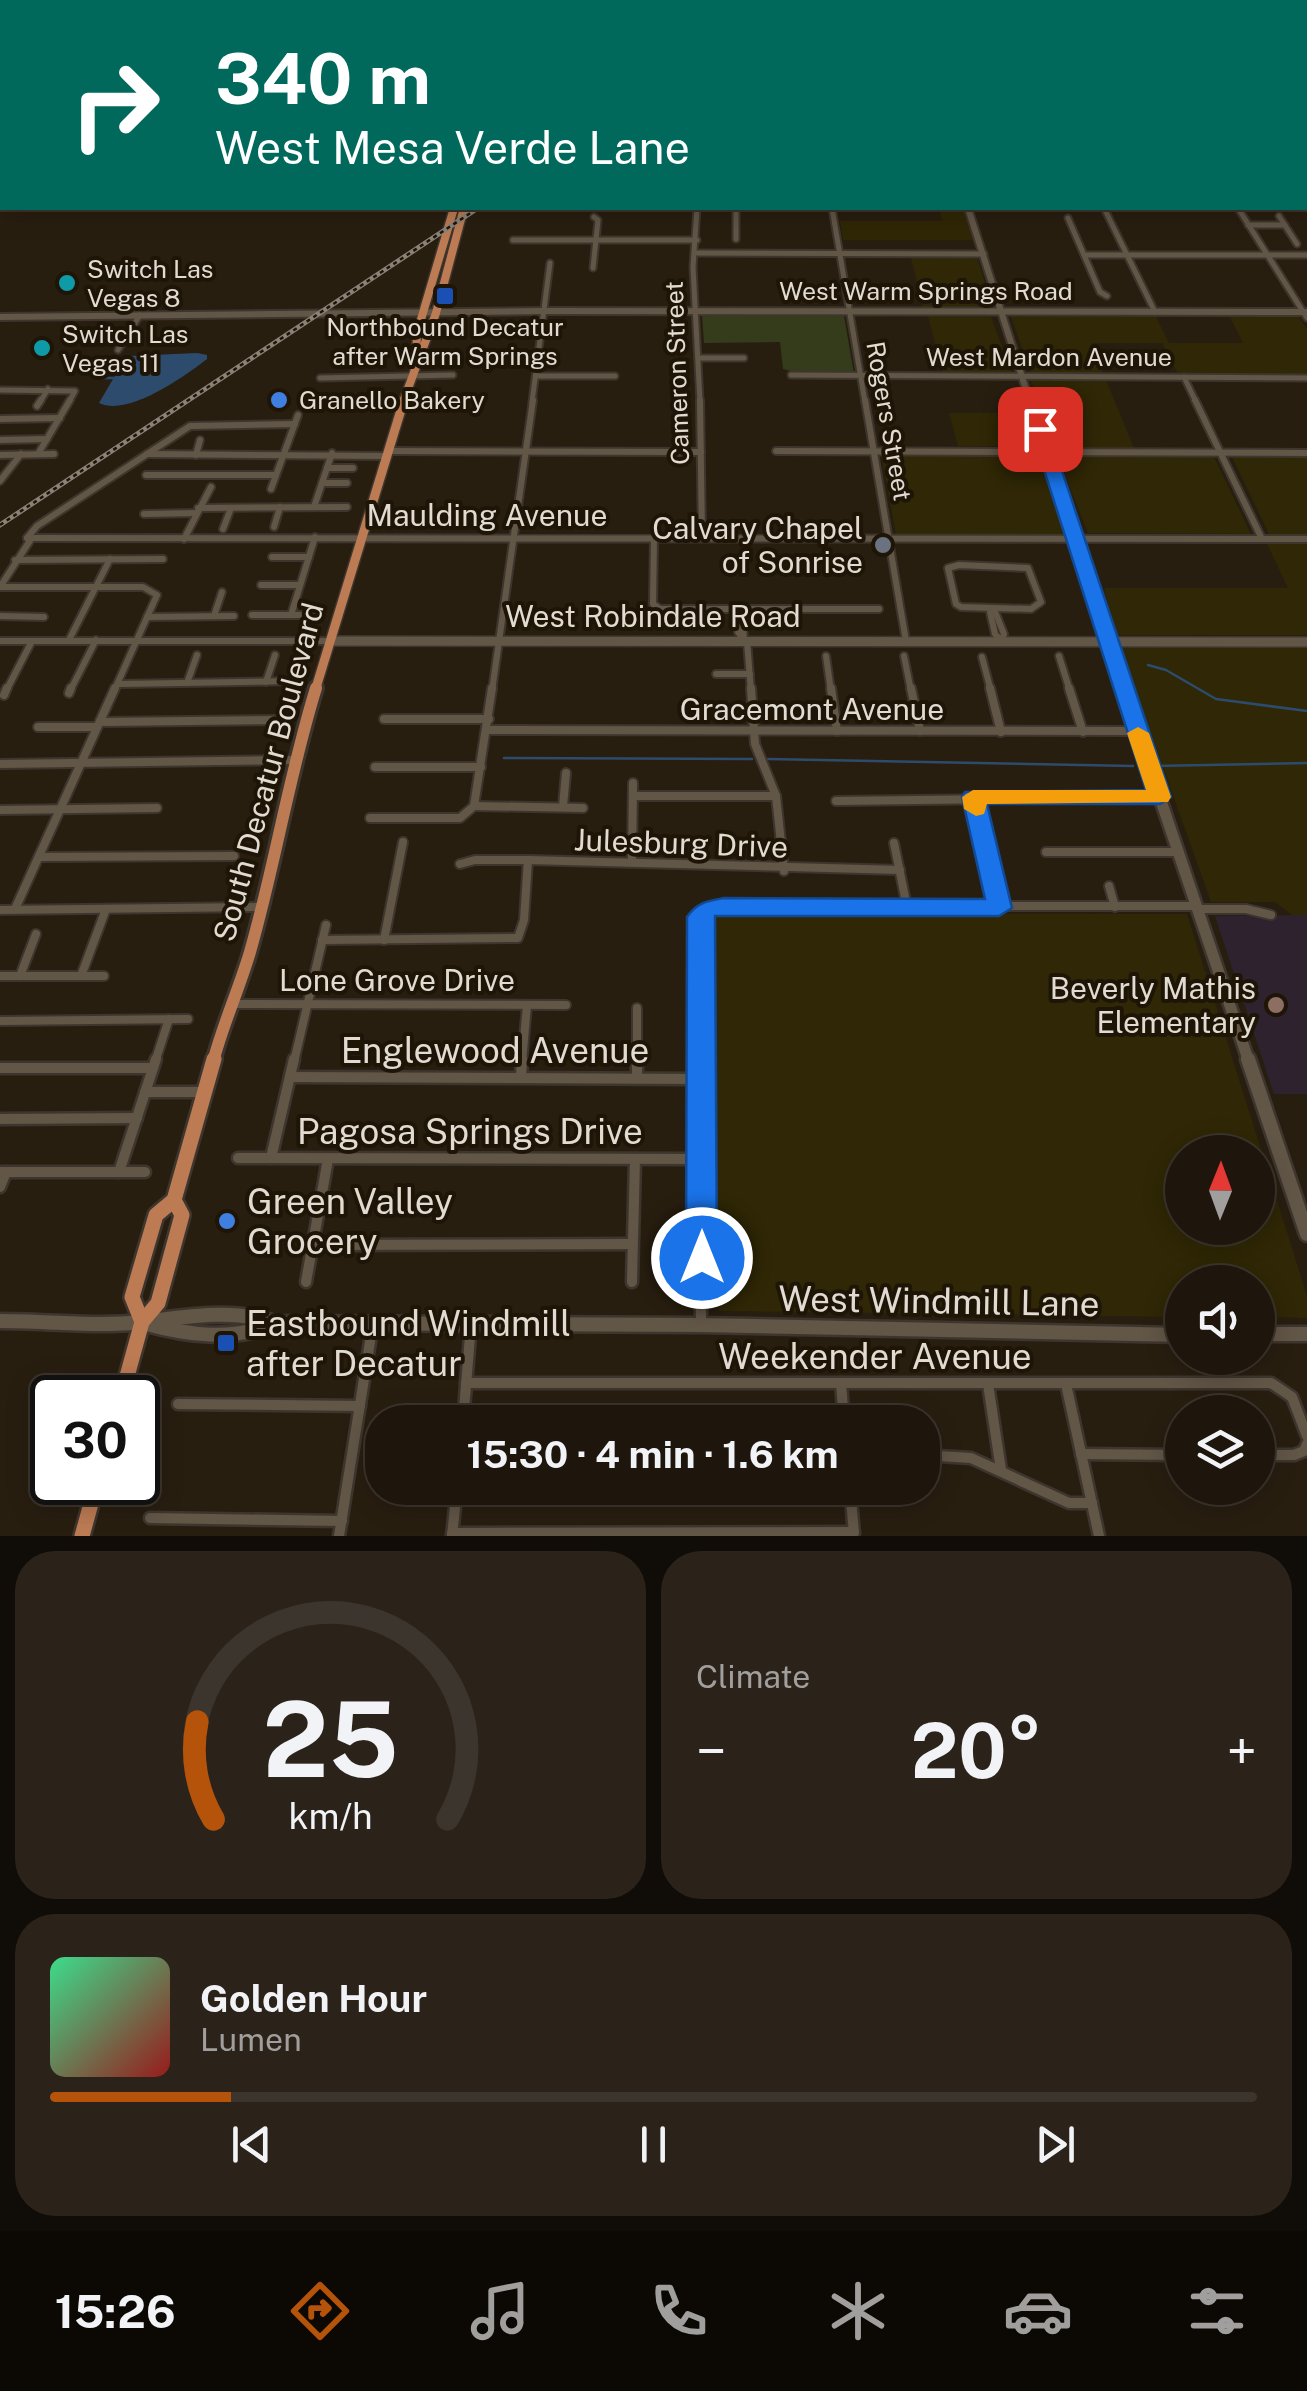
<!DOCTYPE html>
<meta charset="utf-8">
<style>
body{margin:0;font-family:"Public Sans",sans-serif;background:#2b231a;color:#f1f3f6;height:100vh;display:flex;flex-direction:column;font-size:38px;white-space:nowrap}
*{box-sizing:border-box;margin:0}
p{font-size:32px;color:#a19f9d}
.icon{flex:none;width:55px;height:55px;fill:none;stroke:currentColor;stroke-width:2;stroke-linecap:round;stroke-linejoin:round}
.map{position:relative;height:1536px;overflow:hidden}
.panel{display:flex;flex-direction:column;gap:15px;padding:15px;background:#100c07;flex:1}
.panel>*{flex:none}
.top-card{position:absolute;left:0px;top:0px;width:1308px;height:210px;box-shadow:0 5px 25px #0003,0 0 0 2px #3c352d;background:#00695c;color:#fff;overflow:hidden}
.needle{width:65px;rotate:1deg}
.fabs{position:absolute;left:1165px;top:1135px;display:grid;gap:20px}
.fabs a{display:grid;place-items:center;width:110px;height:110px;border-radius:50%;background:#1e160c;box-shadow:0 5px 25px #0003,0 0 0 2px #3c352d;font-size:50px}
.speed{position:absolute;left:30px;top:1375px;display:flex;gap:20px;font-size:50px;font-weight:700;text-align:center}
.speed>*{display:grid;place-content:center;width:130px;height:130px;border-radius:50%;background:#1e160c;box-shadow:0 5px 25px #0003,0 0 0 2px #3c352d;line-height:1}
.speed .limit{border:5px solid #111;border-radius:15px;background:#fff;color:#111}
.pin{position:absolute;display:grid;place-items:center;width:85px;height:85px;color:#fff;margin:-42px;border-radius:20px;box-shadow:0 5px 15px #0006}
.me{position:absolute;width:110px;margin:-55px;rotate:0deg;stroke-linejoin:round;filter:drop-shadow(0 0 8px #0008)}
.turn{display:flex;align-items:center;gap:35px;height:210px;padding:0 50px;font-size:45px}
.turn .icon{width:130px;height:130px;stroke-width:2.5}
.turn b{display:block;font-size:70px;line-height:85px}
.big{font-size:75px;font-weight:700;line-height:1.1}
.panel .tile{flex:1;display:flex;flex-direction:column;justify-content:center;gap:15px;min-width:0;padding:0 35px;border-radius:40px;background:#2b231a}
.panel .dial{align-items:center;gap:0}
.dial svg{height:260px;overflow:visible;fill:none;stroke:#3c352d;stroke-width:7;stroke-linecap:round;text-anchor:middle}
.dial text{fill:#f1f3f6;stroke:none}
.song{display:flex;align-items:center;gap:30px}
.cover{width:120px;height:120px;border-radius:15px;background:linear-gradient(135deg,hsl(150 70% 55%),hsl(0 70% 35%))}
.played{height:10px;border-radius:5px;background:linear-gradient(90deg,#b45309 15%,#3c352d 15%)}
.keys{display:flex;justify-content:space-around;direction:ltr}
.heat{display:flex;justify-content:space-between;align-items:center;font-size:55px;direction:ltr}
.panel .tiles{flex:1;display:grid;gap:15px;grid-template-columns:1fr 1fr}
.tile:last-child{grid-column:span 2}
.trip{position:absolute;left:365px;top:1405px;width:575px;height:100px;border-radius:40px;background:#1e160c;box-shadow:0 5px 25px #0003,0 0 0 2px #3c352d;font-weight:700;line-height:100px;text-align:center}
.menu{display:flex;height:160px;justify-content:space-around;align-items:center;background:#0c0905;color:#a19f9d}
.menu .icon{width:70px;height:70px}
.menu .current{color:#b45309}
.menu b{font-size:45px;color:#f1f3f6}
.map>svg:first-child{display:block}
</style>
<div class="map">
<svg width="1307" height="1536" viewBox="0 0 1307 1536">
<rect width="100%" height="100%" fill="#281e10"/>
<polygon fill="#2f222f" points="1307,915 1307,1094 1274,1094 1215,916"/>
<polygon fill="#353c1b" points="702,315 844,316 854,374 804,374 783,369 780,342 704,343"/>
<g fill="#2f2705" fill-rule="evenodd">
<polygon points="939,208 963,208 973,240 843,240 840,221 942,221"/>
<polygon points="977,257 993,308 923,307 911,258"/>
<polygon points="928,316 991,317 1012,373 943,373"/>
<polygon points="1011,317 1156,317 1169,343 1243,343 1230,317 1299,317 1307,329 1307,375 1178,374 1162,343 1092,343 1103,373 1031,373"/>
<polygon points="1106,380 1134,448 1056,447 1031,381"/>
<polygon points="949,413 1028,413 1037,446 958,446"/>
<polygon points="881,454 1040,455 1065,534 896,534"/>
<polygon points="1307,456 1307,534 1269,534 1232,457"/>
<polygon points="1058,457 1214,457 1251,534 1088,533"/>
<polygon points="1266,542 1307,542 1307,635 1116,635 1104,588 1288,588"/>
<polygon points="1120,646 1307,646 1307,915 1292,915 1275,902 1211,902"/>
<path d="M721,913l466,1 120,382v22l-49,-1v-35h-76v35l-463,-6 -7,-32 -3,-359zM1258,1152v76h-76v-76z"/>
</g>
<path fill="#2d4b6d" d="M197,353l10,2v4c-23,18 -80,58 -108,44l24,-41 7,-6z"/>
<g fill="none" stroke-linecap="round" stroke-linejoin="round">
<g stroke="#2d4b6d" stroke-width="2.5">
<polyline points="100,378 113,378"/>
<polyline points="1148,665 1166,670 1216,699 1307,711"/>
<polyline points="504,758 752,759"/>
<polyline points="768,759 1133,766"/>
<polyline points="1154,766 1307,763"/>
</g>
<g stroke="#3e362e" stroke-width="9">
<g id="street-far3">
<polyline points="697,208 693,267 700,402"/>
<polyline points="736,208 736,239"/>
<polyline points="832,208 865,402"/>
<polyline points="1104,208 1155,312"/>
<polyline points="1238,208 1307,318"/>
<polyline points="1279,216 1297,244"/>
<polyline points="1068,218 1100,292 1107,296"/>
<polyline points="1248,225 1285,225"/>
<polyline points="513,240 697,240"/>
<polyline points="697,253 984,254"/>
<polyline points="1084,255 1307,255"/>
<polyline points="593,268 598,220 594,217"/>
<polyline points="118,350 140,315"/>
<polyline points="699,358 744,358"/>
<polyline points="791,375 1307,378"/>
<polyline points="538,376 615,376"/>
<polyline points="1184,377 1196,402"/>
<polyline points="320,378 453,375"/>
<polyline points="0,390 75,391 69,402"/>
<polyline points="40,402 48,389"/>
<polyline points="532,402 550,263"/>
</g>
</g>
<g stroke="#3e362e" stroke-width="10">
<g id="street-far2">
<polyline points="700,400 702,538"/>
<polyline points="865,400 906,641"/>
<polyline points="1195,400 1262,539"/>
<polyline points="37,406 41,400"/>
<polyline points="0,419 60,418"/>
<polyline points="0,440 47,439"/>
<polyline points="389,451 701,452"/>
<polyline points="776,451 1307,453"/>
<polyline points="38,454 70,400"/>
<polyline points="147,454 387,456"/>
<polyline points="0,455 54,454"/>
<polyline points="196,455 200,440"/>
<polyline points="327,468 353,468"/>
<polyline points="146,475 276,475"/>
<polyline points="0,481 21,454"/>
<polyline points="322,483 347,483"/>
<polyline points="271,489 298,415"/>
<polyline points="314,507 332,453"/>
<polyline points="198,508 347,507"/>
<polyline points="144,514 196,513"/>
<polyline points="274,527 280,507"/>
<polyline points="223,529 231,508"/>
<polyline points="27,538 1307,539"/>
<polyline points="27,538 37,526 190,426 295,424"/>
<polyline points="654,538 653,604 660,609 879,609"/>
<polyline points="184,539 211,487"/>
<polyline points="272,557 309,557"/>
<polyline points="15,560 163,559"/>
<polygon points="959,565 1028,568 1041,602 1031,609 961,607 956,604 948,568"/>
<polyline points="261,585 300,585"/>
<polyline points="0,587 143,587 157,595 114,691"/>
<polyline points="0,587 31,539"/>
<polyline points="994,609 990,612 995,634 1002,641"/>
<polyline points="994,609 1004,634 1002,641"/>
<polyline points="742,610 738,632 744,641"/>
<polyline points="742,610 744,641"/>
<polyline points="252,615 315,615"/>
<polyline points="291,615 315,537"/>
<polyline points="0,616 44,617"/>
<polyline points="214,616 222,592"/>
<polyline points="147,617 234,616"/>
<polyline points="69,640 110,559"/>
<polyline points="0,641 331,641"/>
<polyline points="747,641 751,691"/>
<polyline points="826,656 831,691"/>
<polyline points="904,656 911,691"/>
<polyline points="1059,656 1070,691"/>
<polyline points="982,657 991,691"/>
<polyline points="716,674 750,674"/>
<polyline points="266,682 275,655"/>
<polyline points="187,683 197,655"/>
<polyline points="119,684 293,681"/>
<polyline points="6,691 32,641"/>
<polyline points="70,691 96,640"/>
<polyline points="492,691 533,400"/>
</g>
</g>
<g stroke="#3e362e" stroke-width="12">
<g id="street-far1">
<polyline points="751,688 755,744 776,796 784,871"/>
<polyline points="831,688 837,731"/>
<polyline points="911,688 920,731"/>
<polyline points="990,688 1001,732"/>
<polyline points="1069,688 1083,732"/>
<polyline points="69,693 71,688"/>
<polyline points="4,695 7,688"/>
<polyline points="384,719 489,719"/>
<polyline points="100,722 279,720"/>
<polyline points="38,727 97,727"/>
<polyline points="487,730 1137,731"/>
<polyline points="0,764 294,760"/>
<polyline points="375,767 481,767"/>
<polyline points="634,796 776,796"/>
<polyline points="973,797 999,908"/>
<polyline points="836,801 1160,797"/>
<polyline points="474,806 583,808"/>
<polyline points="563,806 566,773"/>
<polyline points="0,810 157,808"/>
<polyline points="370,818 460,818 474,806 492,688"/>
<polyline points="894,843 907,907"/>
<polyline points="1046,852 1178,852"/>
<polyline points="39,857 234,856"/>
<polyline points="632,862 633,783"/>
<polyline points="460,864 475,860 528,860 900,870"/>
<polyline points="1109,886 1115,907"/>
<polyline points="15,909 115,688"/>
<polyline points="1198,909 1246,909 1271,915"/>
<polyline points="0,910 260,907"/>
<polyline points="322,940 518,938 524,920 528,860"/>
<polyline points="384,940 403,842"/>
<polyline points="0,976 104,976"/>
<polyline points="20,976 36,934"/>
<polyline points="81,976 106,909"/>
<polyline points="230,1004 566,1005"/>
<polyline points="637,1008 637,1062"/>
<polyline points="0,1021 188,1019"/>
<polyline points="155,1062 169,1019"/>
<polyline points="294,1062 326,925"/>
<polyline points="522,1062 527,1005"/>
<polyline points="700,1062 700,917 707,910 725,906 1197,906"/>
</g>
</g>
<g stroke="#3e362e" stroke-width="15">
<g id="street">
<polyline points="637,1059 637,1077"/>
<polyline points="700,1059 701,1325"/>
<polyline points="0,1068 153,1068"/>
<polyline points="290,1077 699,1079"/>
<polyline points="521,1077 522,1059"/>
<polyline points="145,1092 204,1092"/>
<polyline points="0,1119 137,1118"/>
<polyline points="238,1158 701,1159"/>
<polyline points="271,1158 294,1059"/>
<polyline points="0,1172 145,1172"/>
<polyline points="119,1172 156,1059"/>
<polyline points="0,1187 6,1172"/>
<polyline points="312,1245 632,1244"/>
<polyline points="306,1282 328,1159"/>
<polyline points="632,1282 635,1159"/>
<polyline points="466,1383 1271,1383 1292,1397 1307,1436"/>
<polyline points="841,1383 844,1422"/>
<polyline points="988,1384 1001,1470"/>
<polyline points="1066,1384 1099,1536"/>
<polyline points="178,1404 360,1406"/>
<polyline points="463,1422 471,1324"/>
<polyline points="1081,1454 1182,1455"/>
<polyline points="922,1455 971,1458 1069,1503 1092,1503"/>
<polyline points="1258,1455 1294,1455 1304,1451 1307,1444"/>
<polyline points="850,1488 854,1533"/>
<polyline points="150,1518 342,1521"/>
<polyline points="452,1533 854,1532"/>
<polyline points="339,1536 373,1323"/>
<polyline points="452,1536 457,1488"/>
</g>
</g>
<g stroke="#3e362e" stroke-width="10">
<g id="secondary-far3">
<polyline points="968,208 1030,402"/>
<polyline points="0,317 545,311 1307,312"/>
</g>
</g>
<g stroke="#3e362e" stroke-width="12">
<g id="secondary-far2">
<polyline points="1029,400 1124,691"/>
<polyline points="331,641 1307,642"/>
</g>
</g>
<g stroke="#3e362e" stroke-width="16">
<polyline id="secondary-far1" points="1123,688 1249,1062"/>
</g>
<g stroke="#3e362e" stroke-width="19">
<g id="secondary">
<polyline points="1248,1059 1307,1234"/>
<path d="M0,1321c46,0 96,6 142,1 45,-5 89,-14 133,1l426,2 481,10"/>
<path d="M143,1323c44,12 89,19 132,0"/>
<polyline points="1258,1334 1307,1334"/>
</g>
</g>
<g stroke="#3e362e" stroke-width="11">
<g id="primary-far3">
<polyline points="416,359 417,333 454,208"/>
<polyline points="403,402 436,313 464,208"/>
</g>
</g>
<g stroke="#3e362e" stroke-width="12">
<polyline id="primary-far2" points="315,691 404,400"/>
</g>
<g stroke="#3e362e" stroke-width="18">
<path id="primary-far1" d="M213,1062c10,-38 26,-73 37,-110 25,-87 39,-177 66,-264"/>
</g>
<g stroke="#3e362e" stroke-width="20">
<g id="primary">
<polyline points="142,1322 132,1297 156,1215 174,1200 214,1059"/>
<polyline points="121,1398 142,1322 158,1303 182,1215 174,1200"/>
<polyline points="82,1536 97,1482"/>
</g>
</g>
<g stroke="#3e362e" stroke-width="5">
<g id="highway">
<rect x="0" y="54" width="2" height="4"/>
<rect x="1305" y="73" width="2" height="4"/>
</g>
</g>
<use href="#street-far3" stroke="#625647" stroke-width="5"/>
<use href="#street-far2" stroke="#625647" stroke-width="6"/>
<use href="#street-far1" stroke="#625647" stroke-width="8"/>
<use href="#street" stroke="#625647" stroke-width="10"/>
<use href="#secondary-far3" stroke="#625647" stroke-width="6"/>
<use href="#secondary-far2" stroke="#625647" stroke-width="9"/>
<use href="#secondary-far1" stroke="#625647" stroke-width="11"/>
<use href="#secondary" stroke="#625647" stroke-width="14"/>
<use href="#primary-far3" stroke="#bc7b53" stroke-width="8"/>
<use href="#primary-far2" stroke="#bc7b53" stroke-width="9"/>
<use href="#primary-far1" stroke="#bc7b53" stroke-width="12"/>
<use href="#primary" stroke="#bc7b53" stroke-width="15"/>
<use href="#highway" fill="#f8935b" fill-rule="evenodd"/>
<g stroke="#8a8277" stroke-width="5">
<g id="rail">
<polyline points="786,2 790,0"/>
<polyline points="0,525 478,208"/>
</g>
</g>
<use href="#rail" stroke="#1e1507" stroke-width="2.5" stroke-dasharray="4" stroke-linecap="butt"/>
</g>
<path fill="#1a73e8" stroke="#114b97" stroke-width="2.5" d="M1040,424l8,5 123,368 -11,7h-173l25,104 -13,8h-284l2,342 -5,9 -10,4 -11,-4 -5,-9 1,-341c10,-15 21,-16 37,-19l261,1 -23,-102 3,-5 181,-2 -115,-361z"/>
<polygon fill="#f59e0b" points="1138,727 1149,733 1171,797 1168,802 987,804 984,814 976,816 964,809 962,797 973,790 1146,790 1127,733"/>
<g fill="#0f9aa8" stroke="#1e1507" stroke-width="4">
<circle cx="67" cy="283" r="10"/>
<circle cx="42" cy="348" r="10"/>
</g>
<g fill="#1a4fb4" stroke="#1e1507" stroke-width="4">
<rect x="435" y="286" width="20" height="20" rx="5"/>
<rect x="216" y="1333" width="20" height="20" rx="5"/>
</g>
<g fill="#3f7fe0" stroke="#1e1507" stroke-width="4">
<circle cx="279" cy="400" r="10"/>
<circle cx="227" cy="1221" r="10"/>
</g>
<circle fill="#6b7280" stroke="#1e1507" stroke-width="4" cx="883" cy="545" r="10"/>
<circle fill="#8d6e63" stroke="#1e1507" stroke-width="4" cx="1276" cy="1005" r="10"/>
<g text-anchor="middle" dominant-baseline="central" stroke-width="8" stroke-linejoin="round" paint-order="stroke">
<g font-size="25" fill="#e1dbd1" stroke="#1e1507" text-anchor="start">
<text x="87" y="269">Switch Las<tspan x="87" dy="29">Vegas 8</tspan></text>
<text x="445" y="327" text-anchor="middle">Northbound Decatur<tspan x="445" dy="29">after Warm Springs</tspan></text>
<text x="62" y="334">Switch Las<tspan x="62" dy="29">Vegas 11</tspan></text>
<text x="299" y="400">Granello Bakery</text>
</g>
<g font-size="25" fill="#e1dbd1" stroke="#1e1507">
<text x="926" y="291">West Warm Springs Road</text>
<text x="1049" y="357">West Mardon Avenue</text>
<text transform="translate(677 373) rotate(-92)">Cameron Street</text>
<text transform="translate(889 421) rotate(80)">Rogers Street</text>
</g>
<g font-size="30" fill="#e1dbd1" stroke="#1e1507">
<text x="487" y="515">Maulding Avenue</text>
<text x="653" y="616">West Robindale Road</text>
<text x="812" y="709">Gracemont Avenue</text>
<text transform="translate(268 772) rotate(-75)">South Decatur Boulevard</text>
<text transform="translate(681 843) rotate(2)">Julesburg Drive</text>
<text x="397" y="980">Lone Grove Drive</text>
</g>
<g font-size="30" fill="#e1dbd1" stroke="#1e1507" text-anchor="end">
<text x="863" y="528">Calvary Chapel<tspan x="863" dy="34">of Sonrise</tspan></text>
<text x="1256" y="988">Beverly Mathis<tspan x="1256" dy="34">Elementary</tspan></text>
</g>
<g font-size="35" fill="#e1dbd1" stroke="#1e1507">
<text x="495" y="1050">Englewood Avenue</text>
<text x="470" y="1131">Pagosa Springs Drive</text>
<text transform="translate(939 1301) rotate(1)">West Windmill Lane</text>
<text x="875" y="1356">Weekender Avenue</text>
</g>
<g font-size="35" fill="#e1dbd1" stroke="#1e1507" text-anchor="start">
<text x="247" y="1201">Green Valley<tspan x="247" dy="40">Grocery</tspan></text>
<text x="246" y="1323">Eastbound Windmill<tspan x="246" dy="40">after Decatur</tspan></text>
</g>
</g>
</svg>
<div class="fabs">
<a><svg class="needle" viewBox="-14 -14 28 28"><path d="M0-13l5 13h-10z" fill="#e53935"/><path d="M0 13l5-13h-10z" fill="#a19f9d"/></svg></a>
<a><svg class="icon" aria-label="sound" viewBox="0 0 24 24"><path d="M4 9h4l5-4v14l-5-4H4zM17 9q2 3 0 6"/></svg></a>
<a><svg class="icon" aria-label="layers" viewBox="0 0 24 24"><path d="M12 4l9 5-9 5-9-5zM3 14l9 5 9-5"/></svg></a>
</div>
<div class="speed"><div class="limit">30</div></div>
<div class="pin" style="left:1040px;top:429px;background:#d93025"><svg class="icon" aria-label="arrive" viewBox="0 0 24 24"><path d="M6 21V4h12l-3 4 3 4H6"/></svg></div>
<svg class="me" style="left:702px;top:1258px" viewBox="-20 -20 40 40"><circle r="17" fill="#1a73e8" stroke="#fff" stroke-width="3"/><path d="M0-11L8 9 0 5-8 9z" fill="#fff"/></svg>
<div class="trip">15:30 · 4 min · 1.6 km</div>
<div class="top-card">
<div class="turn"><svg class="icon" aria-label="right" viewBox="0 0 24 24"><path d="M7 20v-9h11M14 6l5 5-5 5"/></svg><div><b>340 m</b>West Mesa Verde Lane</div></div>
</div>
</div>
<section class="panel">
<div class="tiles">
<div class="tile dial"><svg viewBox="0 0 100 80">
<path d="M14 69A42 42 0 1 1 86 69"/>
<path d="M14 69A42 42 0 0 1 9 39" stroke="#b45309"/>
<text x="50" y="56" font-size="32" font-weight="700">25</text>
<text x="50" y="72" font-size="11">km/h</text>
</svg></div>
<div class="tile"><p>Climate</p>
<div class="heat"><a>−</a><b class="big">20°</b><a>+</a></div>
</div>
<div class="tile">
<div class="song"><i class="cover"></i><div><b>Golden Hour</b><p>Lumen</p></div></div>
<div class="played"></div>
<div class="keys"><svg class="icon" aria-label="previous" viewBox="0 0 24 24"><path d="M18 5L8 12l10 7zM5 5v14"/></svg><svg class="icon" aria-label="pause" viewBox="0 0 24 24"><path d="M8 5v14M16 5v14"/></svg><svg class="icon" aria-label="next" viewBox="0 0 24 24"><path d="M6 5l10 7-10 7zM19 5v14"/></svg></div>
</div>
</div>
</section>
<nav class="menu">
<b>15:26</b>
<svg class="icon current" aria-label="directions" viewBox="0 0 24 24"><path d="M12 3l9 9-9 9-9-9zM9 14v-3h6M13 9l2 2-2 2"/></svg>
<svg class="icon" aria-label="music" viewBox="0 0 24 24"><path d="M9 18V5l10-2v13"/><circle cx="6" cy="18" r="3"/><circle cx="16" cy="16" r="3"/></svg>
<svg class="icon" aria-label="phone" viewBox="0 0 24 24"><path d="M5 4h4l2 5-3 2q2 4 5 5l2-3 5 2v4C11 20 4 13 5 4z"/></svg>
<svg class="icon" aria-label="climate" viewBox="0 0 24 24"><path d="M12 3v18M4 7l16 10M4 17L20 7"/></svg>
<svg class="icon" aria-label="car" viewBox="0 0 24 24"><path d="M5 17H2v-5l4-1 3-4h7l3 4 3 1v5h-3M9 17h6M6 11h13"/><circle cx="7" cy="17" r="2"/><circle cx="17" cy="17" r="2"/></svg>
<svg class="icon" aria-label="filters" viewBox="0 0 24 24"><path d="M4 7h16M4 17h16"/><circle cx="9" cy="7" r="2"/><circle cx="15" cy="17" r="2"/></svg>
</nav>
